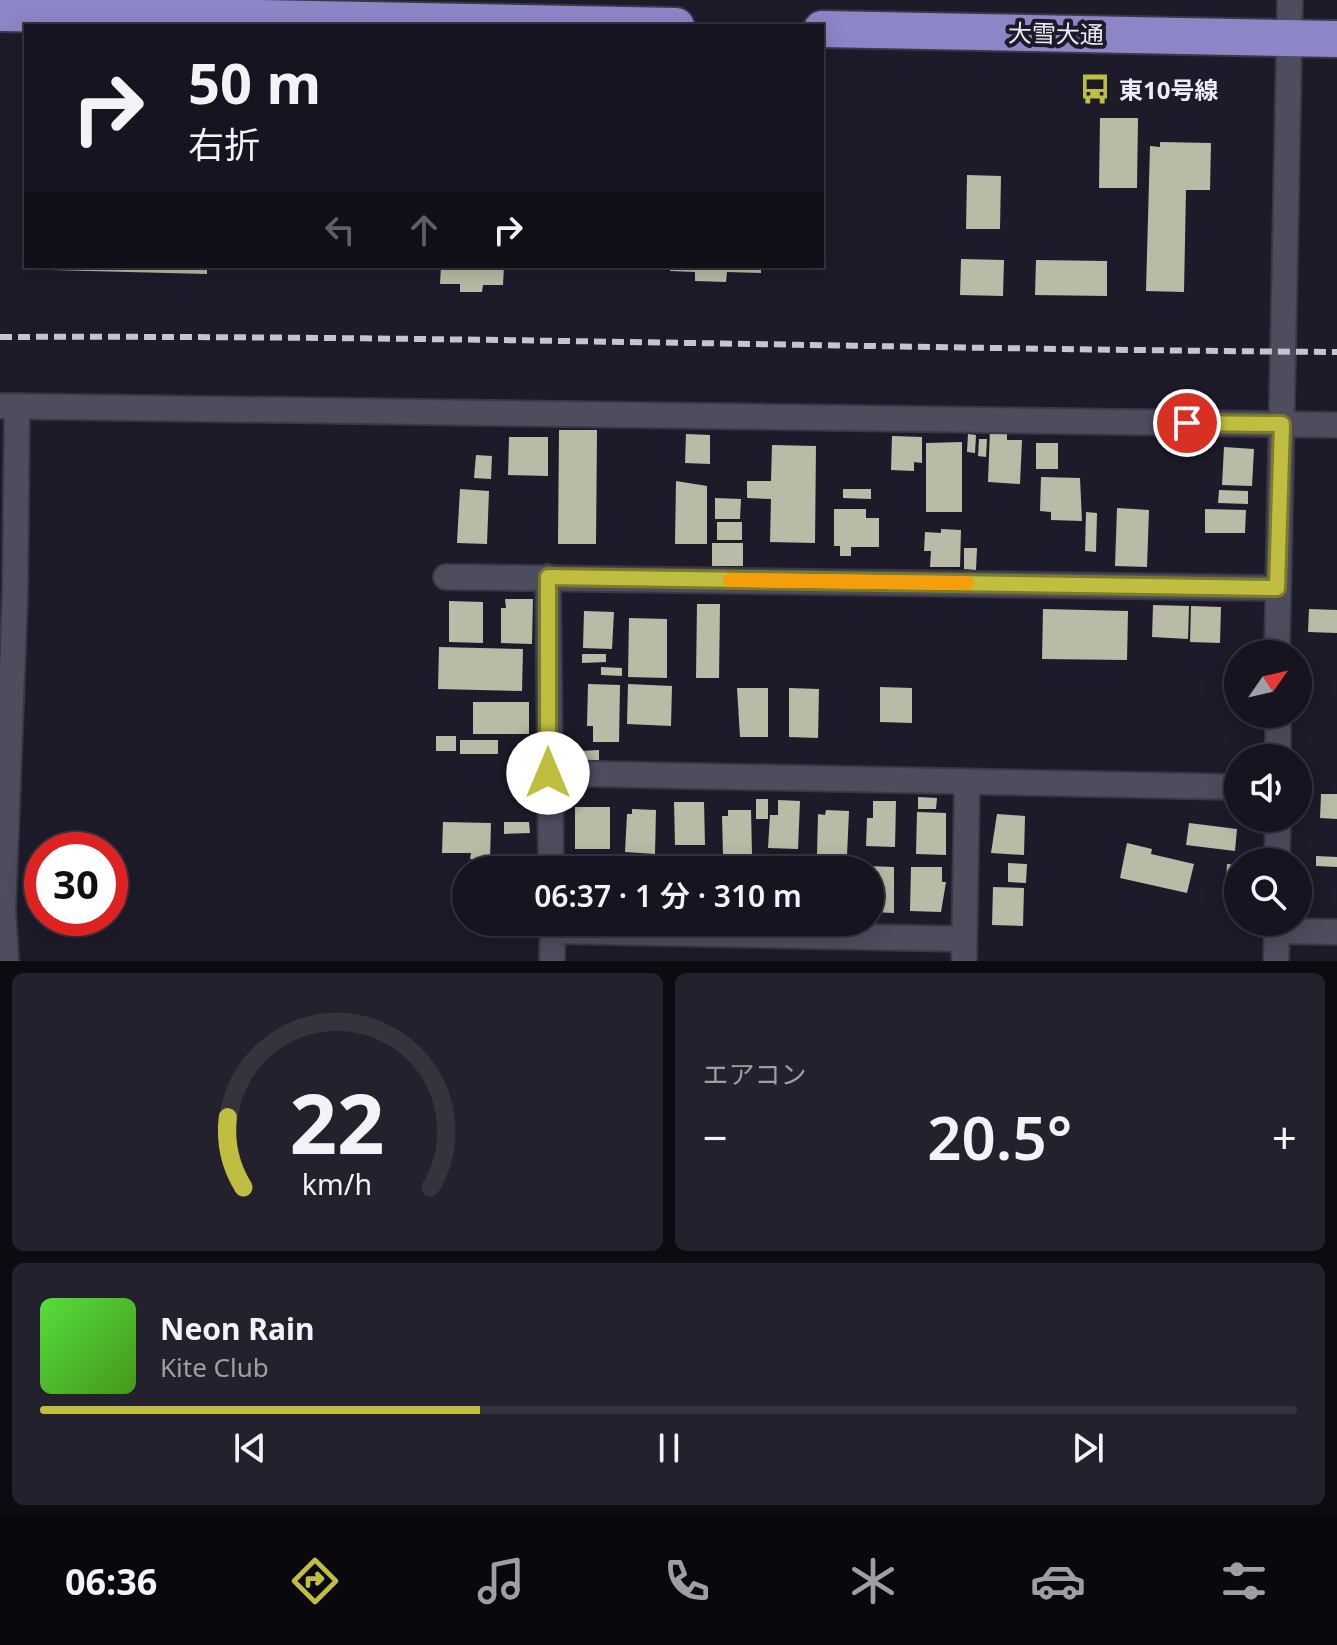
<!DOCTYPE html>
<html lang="ja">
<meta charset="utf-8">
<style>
body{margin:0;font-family:"Noto Sans","Noto Sans JP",sans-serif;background:#23212d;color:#f1f3f6;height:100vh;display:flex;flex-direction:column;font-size:30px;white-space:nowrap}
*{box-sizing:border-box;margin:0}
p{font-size:26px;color:#9e9ea5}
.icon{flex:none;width:44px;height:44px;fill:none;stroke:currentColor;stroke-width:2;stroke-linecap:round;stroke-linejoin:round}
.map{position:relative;height:961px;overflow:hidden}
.sheet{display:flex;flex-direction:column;gap:12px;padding:12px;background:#0c0b12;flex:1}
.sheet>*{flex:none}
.top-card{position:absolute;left:24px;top:24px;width:800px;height:244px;border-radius:0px;box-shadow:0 4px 20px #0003,0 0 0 2px #35333e;background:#161420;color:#f1f3f6;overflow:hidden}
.needle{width:52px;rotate:56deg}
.buttons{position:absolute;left:1224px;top:640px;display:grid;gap:16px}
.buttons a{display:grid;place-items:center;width:88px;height:88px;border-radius:50%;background:#161420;box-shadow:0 4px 20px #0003,0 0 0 2px #35333e;font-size:40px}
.speed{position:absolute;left:24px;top:832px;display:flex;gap:16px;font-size:40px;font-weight:700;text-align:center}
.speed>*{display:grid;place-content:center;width:104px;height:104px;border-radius:50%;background:#161420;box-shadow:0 4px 20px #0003,0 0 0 2px #35333e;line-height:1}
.speed .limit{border:12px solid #d22;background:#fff;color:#111}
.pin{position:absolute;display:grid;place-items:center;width:68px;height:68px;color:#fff;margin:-34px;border:4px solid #fff;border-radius:50%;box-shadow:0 2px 8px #0007}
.me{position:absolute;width:88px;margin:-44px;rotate:0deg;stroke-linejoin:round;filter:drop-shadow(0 0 6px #0008)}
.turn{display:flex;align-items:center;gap:28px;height:168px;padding:0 32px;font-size:36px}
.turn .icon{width:104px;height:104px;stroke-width:2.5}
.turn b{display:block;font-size:56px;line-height:68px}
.lanes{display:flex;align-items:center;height:76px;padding:0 32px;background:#0003;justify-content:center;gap:40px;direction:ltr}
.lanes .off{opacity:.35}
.big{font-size:60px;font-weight:600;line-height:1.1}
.sheet .card{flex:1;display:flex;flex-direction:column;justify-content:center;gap:12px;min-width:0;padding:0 28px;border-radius:12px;background:#23212d}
.sheet .dial{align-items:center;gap:0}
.dial svg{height:208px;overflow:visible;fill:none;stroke:#35333e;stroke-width:7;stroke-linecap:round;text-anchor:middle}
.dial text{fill:#f1f3f6;stroke:none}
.song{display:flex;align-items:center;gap:24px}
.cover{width:96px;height:96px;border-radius:12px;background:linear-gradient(135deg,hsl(110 70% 55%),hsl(100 70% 35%))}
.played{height:8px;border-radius:4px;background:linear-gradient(90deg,#c0be40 35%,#35333e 35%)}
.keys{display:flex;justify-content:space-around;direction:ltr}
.heat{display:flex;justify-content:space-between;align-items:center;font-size:44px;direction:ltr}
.sheet .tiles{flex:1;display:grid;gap:12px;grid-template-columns:1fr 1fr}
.card:last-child{grid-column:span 2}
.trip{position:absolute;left:452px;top:856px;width:432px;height:80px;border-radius:40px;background:#161420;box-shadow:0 4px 20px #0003,0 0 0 2px #35333e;font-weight:600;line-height:80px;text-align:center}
.dock{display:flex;height:128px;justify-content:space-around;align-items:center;background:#09080d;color:#9e9ea5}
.dock .icon{width:56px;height:56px}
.dock .current{color:#c0be40}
.dock b{font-size:36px;color:#f1f3f6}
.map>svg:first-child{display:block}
</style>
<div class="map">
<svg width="1337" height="961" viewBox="0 0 1337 961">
<rect width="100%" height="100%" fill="#1d1b2a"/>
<g fill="#babba6">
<polygon points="1100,118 1138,118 1137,188 1099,188"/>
<polygon points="1160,142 1211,143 1210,190 1186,190 1184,292 1146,291 1150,146 1160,147"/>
<polygon points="967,175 1001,176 1000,229 966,229"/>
<polygon points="961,259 1004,260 1003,296 960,295"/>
<polygon points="1036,260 1107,261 1107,296 1035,295"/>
<polygon points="49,266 207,266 207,274 49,270"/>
<polygon points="441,266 504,266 503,285 483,285 482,292 460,292 460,284 440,284"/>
<polygon points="670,266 761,266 761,273 727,272 726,282 695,281 695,272 670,271"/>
<polygon points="990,429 1007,430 1007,440 1022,440 1020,484 988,482"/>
<polygon points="559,430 597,430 596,544 558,544"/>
<polygon points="686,434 710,435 710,464 685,463"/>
<polygon points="968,434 976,435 975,453 967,452"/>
<polygon points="892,436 922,437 922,463 914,462 914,471 891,470"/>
<polygon points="509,437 548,437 548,476 508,475"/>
<polygon points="979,439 987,439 986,457 978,456"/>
<polygon points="962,442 962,512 926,512 926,443"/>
<rect x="1036" y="443" width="22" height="26"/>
<polygon points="772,445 816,446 815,543 770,542 771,499 747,498 747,481 771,481"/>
<polygon points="1224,447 1254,449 1252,486 1222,485"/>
<polygon points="476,455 492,456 491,479 474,478"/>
<polygon points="1041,477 1080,478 1082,521 1051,520 1051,512 1040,511"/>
<polygon points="676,481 707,486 707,544 675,544"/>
<polygon points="460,489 489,491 487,544 457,543"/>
<polygon points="843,489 871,489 871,499 843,498"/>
<polygon points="1219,490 1248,491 1248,504 1218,503"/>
<polygon points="715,498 741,499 740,519 715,519"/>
<polygon points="1117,508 1149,510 1147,567 1115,566"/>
<polygon points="834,509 866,509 866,518 879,518 879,547 851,547 851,556 840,556 840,546 834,546"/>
<polygon points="1205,509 1246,510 1245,533 1205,533"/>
<polygon points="1086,512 1097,513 1096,552 1085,551"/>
<rect x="717" y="522" width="25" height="18"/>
<polygon points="941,529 961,530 960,567 930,567 931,551 924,551 925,532 941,533"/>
<rect x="712" y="543" width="31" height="23"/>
<polygon points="964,548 977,548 976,570 964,569"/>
<polygon points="505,599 533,599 532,644 501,643 501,608 506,608"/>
<polygon points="449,601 483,602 483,643 449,642"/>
<polygon points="697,604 720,604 719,678 696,678"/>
<polygon points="1153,605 1189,606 1188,639 1152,637"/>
<polygon points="1191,606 1221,607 1220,643 1190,642"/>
<polygon points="1043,609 1128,611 1127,660 1042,659"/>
<polygon points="1309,609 1337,610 1337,633 1308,632"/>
<polygon points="584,611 614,612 612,649 583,648"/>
<polygon points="629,618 667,619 667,678 628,677"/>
<polygon points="439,647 523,649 522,691 438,689"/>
<polygon points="582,654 606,654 606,662 582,663"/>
<polygon points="601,667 622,668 622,676 601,675"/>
<polygon points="588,684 620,685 619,742 593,742 593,726 587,726"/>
<polygon points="628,684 672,686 671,726 627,724"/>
<polygon points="880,687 912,688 912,723 880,722"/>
<polygon points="737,688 768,688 768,737 740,737"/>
<polygon points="789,688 819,689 818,738 789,737"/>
<rect x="473" y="702" width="56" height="32"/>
<rect x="436" y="736" width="20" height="15"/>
<rect x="460" y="740" width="38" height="14"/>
<polygon points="599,750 599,760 579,760 579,751"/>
<polygon points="1321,794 1337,794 1337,819 1320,818"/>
<polygon points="918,797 937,798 936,809 918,809"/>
<rect x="756" y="799" width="12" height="20"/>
<polygon points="778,800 800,801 798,849 768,848 770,815 778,815"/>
<polygon points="873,801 896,801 895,847 866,846 867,818 873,818"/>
<polygon points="674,802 704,802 705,845 675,845"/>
<rect x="575" y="807" width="35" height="42"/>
<polygon points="632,809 656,810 655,854 625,852 627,814 632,814"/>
<polygon points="728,810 751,810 752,854 723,854 722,816 728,816"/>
<polygon points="826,810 849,811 847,856 817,854 818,814 825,815"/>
<polygon points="917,812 946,813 946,855 916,854"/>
<polygon points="997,814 1025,816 1024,855 991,853"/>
<polygon points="443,822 491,823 490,860 470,859 471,853 442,853"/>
<polygon points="504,822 529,822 530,833 504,834"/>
<polygon points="1189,823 1237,829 1235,851 1186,845"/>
<polygon points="1127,843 1152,849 1151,854 1194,864 1187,893 1120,878"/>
<polygon points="1316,856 1337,857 1337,867 1316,866"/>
<polygon points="627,862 655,863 655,870 626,870"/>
<rect x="723" y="862" width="29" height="8"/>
<polygon points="1008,863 1027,864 1026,883 1008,882"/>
<rect x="574" y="864" width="35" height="6"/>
<polygon points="673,864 704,865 704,870 673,870"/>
<polygon points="1227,864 1238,865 1238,902 1225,901"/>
<rect x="771" y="865" width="30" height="5"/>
<polygon points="817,865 848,866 848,870 817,870"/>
<polygon points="867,866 894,867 894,913 870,912"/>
<polygon points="911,867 942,867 942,882 946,882 941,912 910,911"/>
<polygon points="993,887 1024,888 1023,926 992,925"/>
</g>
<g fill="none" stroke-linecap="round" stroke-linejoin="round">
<g stroke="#393845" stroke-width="28">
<g id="minor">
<polyline points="0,406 1337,425"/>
<polyline points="446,577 1277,588"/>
<polyline points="548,577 551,870"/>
<polyline points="1277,654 1290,0"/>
<polyline points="1278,714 1278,758"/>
<polyline points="548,773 1238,787"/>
<polyline points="1277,862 1278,818"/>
<polyline points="553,931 964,939"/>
<polyline points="1276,931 1337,932"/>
<polyline points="6,961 3,910 15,594 17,406"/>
<polyline points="552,961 553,922"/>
<polyline points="964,961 967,783"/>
<polyline points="1276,961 1277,922"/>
</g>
</g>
<g stroke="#393845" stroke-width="40">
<g id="highway">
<polyline points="0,13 676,26"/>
<polyline points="822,29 1337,39"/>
</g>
</g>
<use href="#minor" stroke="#4e4d5e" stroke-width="24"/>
<use href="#highway" stroke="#8c86c7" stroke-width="36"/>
<path stroke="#c5c4d0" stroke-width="6" stroke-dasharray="12 6" stroke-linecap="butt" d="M0,337c446,-2 891,12 1337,15"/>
</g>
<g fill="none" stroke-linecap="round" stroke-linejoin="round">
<g stroke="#7d7c2a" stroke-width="20">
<polyline id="route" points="548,773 548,577 1277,588 1282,424 1187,423"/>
</g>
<use href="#route" stroke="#c0be40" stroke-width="14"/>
<polyline stroke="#f59e0b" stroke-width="14" points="730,580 967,583"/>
</g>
<defs>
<g id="bus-bare" transform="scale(2.4)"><path d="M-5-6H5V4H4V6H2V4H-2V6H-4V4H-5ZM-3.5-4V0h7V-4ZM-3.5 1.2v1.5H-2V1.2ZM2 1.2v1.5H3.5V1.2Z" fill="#c0be40" stroke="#1d1b2a" stroke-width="2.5" paint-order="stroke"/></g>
</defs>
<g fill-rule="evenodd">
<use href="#bus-bare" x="1095" y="89"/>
</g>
<g text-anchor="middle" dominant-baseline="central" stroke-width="8" stroke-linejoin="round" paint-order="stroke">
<g font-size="24" fill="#ecebf6" stroke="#1d1b2a">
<text transform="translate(1056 33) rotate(1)">大雪大通</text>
</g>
<g font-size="24" font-weight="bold" fill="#ecebf6" stroke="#1d1b2a" text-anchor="start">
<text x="1119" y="89">東10号線</text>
</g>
</g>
</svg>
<div class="buttons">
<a><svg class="needle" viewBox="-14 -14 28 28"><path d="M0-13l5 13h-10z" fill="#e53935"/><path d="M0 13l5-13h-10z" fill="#9e9ea5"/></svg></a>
<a><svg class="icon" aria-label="sound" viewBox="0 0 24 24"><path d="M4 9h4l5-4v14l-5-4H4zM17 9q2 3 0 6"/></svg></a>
<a><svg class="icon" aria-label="search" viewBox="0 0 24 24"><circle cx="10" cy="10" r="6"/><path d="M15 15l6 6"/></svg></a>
</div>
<div class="speed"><div class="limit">30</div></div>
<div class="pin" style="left:1187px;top:423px;background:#d93025"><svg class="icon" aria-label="arrive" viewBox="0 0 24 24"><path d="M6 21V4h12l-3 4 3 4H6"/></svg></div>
<svg class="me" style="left:548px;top:773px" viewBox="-20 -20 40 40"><circle r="19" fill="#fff"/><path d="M0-13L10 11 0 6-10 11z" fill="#c0be40"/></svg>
<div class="trip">06:37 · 1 分 · 310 m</div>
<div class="top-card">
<div class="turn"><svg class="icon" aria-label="right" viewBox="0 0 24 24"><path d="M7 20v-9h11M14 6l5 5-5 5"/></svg><div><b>50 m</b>右折</div></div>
<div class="lanes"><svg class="icon off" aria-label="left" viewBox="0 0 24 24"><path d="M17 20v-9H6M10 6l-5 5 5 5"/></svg><svg class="icon off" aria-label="ahead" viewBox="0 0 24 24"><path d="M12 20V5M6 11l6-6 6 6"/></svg><svg class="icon" aria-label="right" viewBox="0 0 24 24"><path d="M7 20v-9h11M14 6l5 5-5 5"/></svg></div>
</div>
</div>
<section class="sheet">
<div class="tiles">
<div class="card dial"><svg viewBox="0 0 100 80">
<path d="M14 69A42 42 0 1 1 86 69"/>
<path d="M14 69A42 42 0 0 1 8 42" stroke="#c0be40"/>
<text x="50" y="56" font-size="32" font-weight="700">22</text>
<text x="50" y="72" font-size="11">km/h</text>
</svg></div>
<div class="card"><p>エアコン</p>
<div class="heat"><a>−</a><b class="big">20.5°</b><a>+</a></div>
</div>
<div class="card">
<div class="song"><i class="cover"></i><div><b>Neon Rain</b><p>Kite Club</p></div></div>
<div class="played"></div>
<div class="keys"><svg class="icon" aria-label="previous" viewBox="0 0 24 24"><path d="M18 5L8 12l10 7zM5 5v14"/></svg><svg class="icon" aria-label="pause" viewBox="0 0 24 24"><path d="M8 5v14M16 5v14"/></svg><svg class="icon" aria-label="next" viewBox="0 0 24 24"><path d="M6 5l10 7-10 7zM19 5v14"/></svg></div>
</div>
</div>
</section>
<nav class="dock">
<b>06:36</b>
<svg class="icon current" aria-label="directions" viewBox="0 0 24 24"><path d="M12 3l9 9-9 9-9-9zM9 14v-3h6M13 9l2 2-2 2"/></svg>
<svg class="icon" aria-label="music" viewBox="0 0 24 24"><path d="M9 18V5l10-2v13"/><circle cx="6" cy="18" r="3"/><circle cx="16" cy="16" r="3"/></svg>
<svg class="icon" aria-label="phone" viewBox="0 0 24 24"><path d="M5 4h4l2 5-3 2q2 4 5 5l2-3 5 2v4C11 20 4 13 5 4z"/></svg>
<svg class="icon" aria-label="climate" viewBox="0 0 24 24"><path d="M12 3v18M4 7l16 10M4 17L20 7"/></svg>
<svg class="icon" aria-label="car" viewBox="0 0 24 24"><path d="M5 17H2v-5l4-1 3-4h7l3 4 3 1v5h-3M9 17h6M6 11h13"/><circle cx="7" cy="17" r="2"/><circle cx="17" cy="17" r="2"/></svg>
<svg class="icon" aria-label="filters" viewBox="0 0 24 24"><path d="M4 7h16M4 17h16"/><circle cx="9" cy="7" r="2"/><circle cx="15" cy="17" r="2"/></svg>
</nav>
